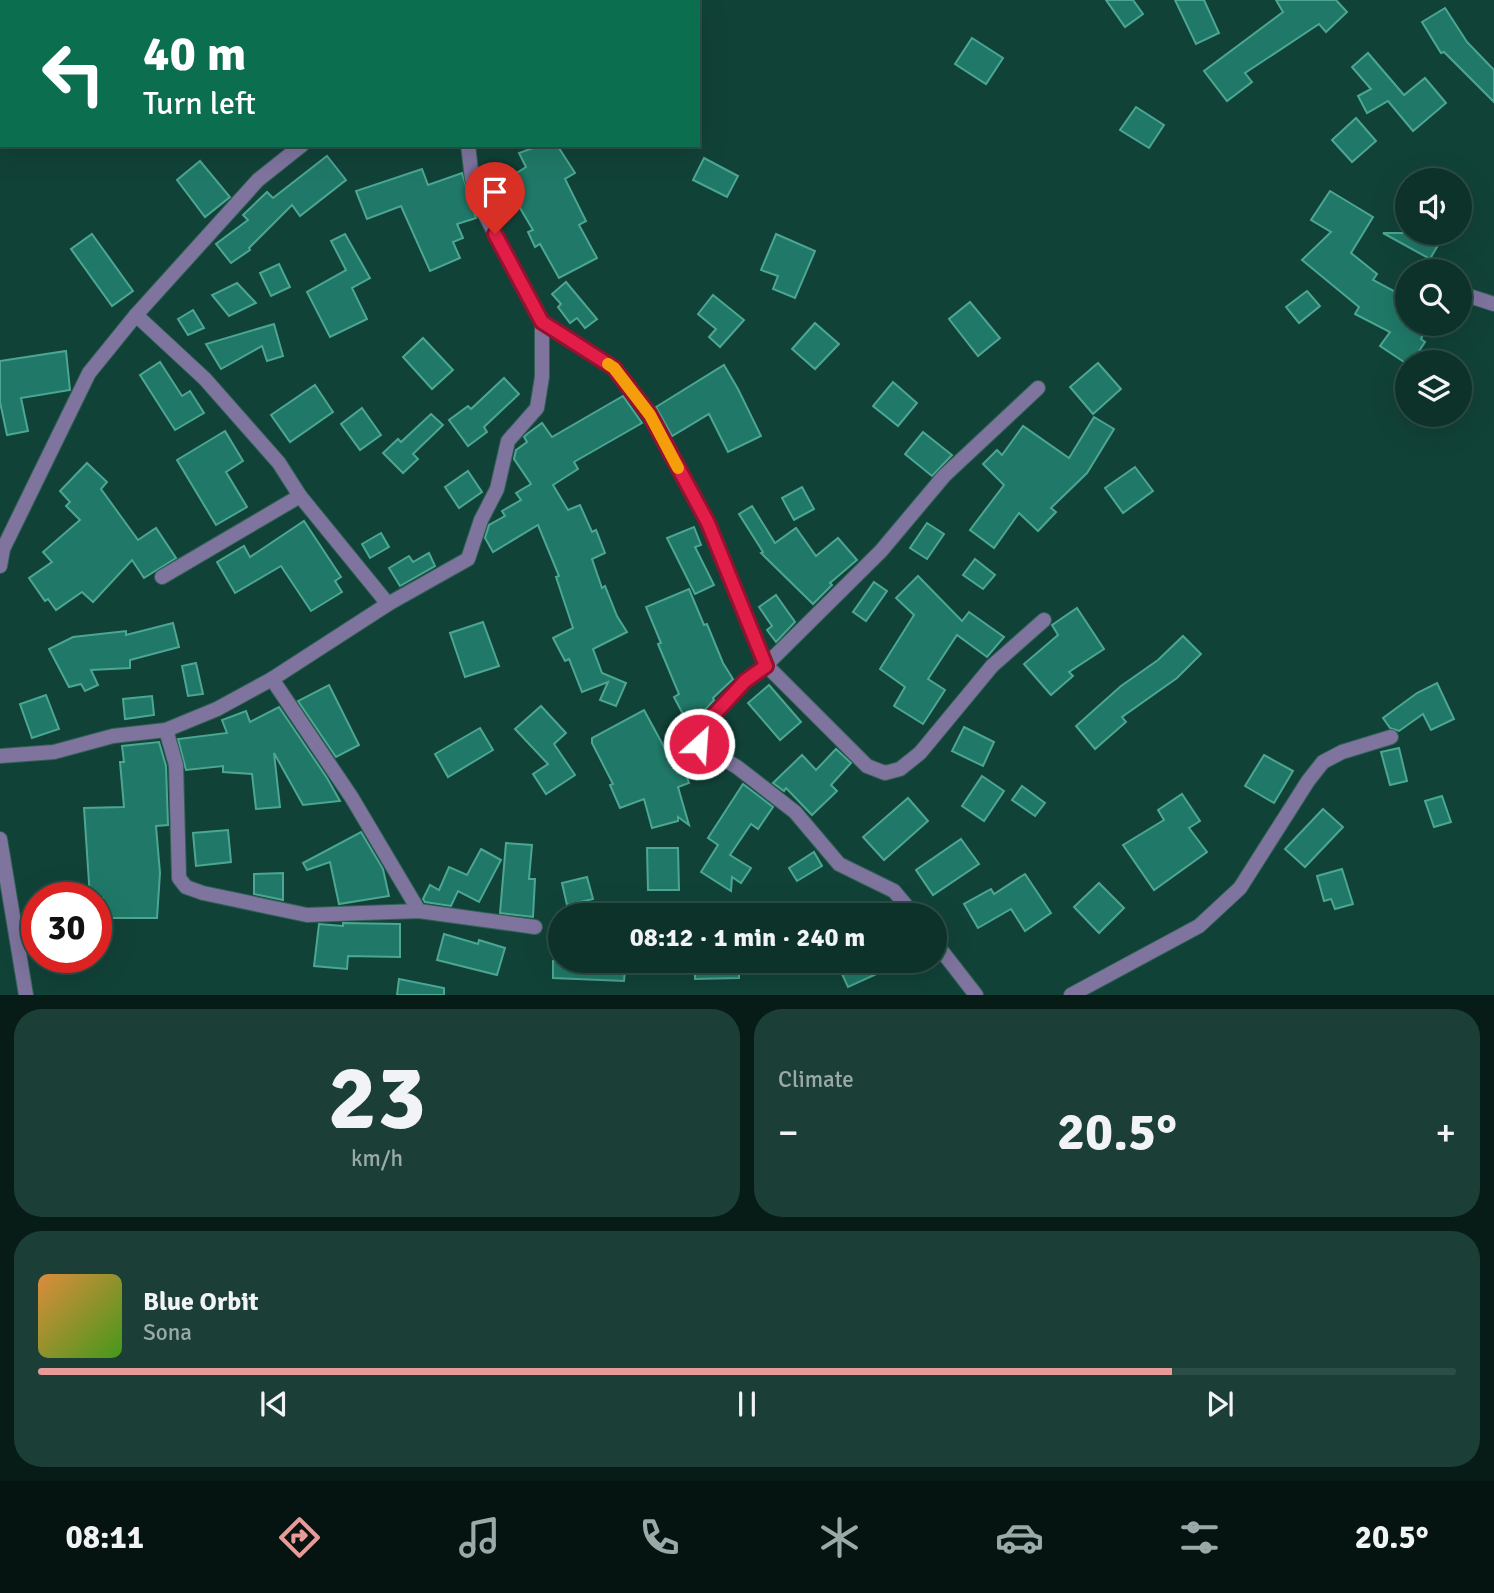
<!DOCTYPE html>
<meta charset="utf-8">
<style>
body{margin:0;font-family:Signika,sans-serif;background:#1b3e36;color:#f1f3f6;height:100vh;display:flex;flex-direction:column;font-size:26px;white-space:nowrap}
*{box-sizing:border-box;margin:0}
p{font-size:23px;color:#9aaaa8}
.icon{flex:none;width:38px;height:38px;fill:none;stroke:currentColor;stroke-width:2;stroke-linecap:round;stroke-linejoin:round}
.map{position:relative;height:995px;overflow:hidden}
.side{display:flex;flex-direction:column;gap:14px;padding:14px;background:#071c17;flex:1}
.side>*{flex:none}
.top-card{position:absolute;left:0px;top:0px;width:700px;height:147px;box-shadow:0 7px 28px #0002,0 0 0 2px #2d4d47;background:#0b6e4f;color:#fff;overflow:hidden}
.fabs{position:absolute;left:1395px;top:168px;display:grid;gap:14px}
.fabs a{display:grid;place-items:center;width:77px;height:77px;border-radius:50%;background:#0d322a;box-shadow:0 7px 28px #0002,0 0 0 2px #2d4d47;font-size:35px}
.speed{position:absolute;left:21px;top:882px;display:flex;gap:14px;font-size:35px;font-weight:700;text-align:center}
.speed>*{display:grid;place-content:center;width:91px;height:91px;border-radius:50%;background:#0d322a;box-shadow:0 7px 28px #0002,0 0 0 2px #2d4d47;line-height:1}
.speed .limit{border:10px solid #d22;background:#fff;color:#111}
.pin{position:absolute;display:grid;place-items:center;width:60px;height:60px;color:#fff;margin:-72px -30px;border-radius:50% 50% 50% 0;rotate:-45deg;box-shadow:0 0 7px #0007}
.pin .icon{rotate:45deg}
.me{position:absolute;width:77px;margin:-38px;rotate:26deg;stroke-linejoin:round;filter:drop-shadow(0 0 5px #0008)}
.turn{display:flex;align-items:center;gap:24px;height:147px;padding:0 28px;font-size:32px}
.turn .icon{width:91px;height:91px;stroke-width:2.5}
.turn b{display:block;font-size:49px;line-height:60px}
.big{font-size:52px;font-weight:700;line-height:1.1}
.side .tile{flex:1;display:flex;flex-direction:column;justify-content:center;gap:10px;min-width:0;padding:0 24px;border-radius:28px;background:#1b3e36}
.side .dial{align-items:center;gap:0}
.dial b{font-size:91px;line-height:1}
.song{display:flex;align-items:center;gap:21px}
.cover{width:84px;height:84px;border-radius:10px;background:linear-gradient(135deg,hsl(30 70% 55%),hsl(100 70% 35%))}
.played{height:7px;border-radius:4px;background:linear-gradient(90deg,#e69b98 80%,#2d4d47 80%)}
.keys{display:flex;justify-content:space-around;direction:ltr}
.heat{display:flex;justify-content:space-between;align-items:center;font-size:38px;direction:ltr}
.side .tiles{flex:1;display:grid;gap:14px;grid-template-columns:1fr 1fr}
.tile:last-child{grid-column:span 2}
.trip{position:absolute;left:548px;top:903px;width:399px;height:70px;border-radius:35px;background:#0d322a;box-shadow:0 7px 28px #0002,0 0 0 2px #2d4d47;font-weight:700;line-height:70px;text-align:center}
.menu{display:flex;height:112px;justify-content:space-around;align-items:center;background:#051411;color:#9aaaa8}
.menu .icon{width:49px;height:49px}
.menu .active{color:#e69b98}
.menu b{font-size:32px;color:#f1f3f6}
.map>svg:first-child{display:block}
</style>
<div class="map">
<svg width="1494" height="995" viewBox="0 0 1494 995">
<rect width="100%" height="100%" fill="#114238"/>
<g fill="#207968" stroke="#4ca692" stroke-width="2">
<polygon points="1106,0 1133,0 1143,14 1125,27"/>
<polygon points="1175,0 1204,0 1219,33 1196,44"/>
<polygon points="1276,0 1336,0 1347,12 1326,32 1319,24 1245,73 1252,82 1227,101 1204,71 1283,12"/>
<polygon points="1445,8 1467,42 1494,70 1494,102 1444,52 1441,53 1422,22"/>
<polygon points="972,38 1003,58 986,84 955,64"/>
<polygon points="1368,53 1404,95 1425,78 1446,103 1413,131 1388,101 1367,113 1358,96 1371,89 1352,67"/>
<polygon points="1136,107 1164,125 1149,148 1120,130"/>
<polygon points="1356,118 1376,141 1352,162 1332,140"/>
<polygon points="541,145 557,145 575,173 565,179 586,221 579,225 597,258 559,278 540,244 535,247 528,232 533,230 504,181 526,167 519,153"/>
<polygon points="327,156 346,180 300,216 292,205 249,248 250,250 231,263 216,244 248,220 243,215 267,192 273,198"/>
<polygon points="704,158 738,176 727,197 693,180"/>
<polygon points="200,161 230,197 205,217 177,180"/>
<polygon points="422,169 428,185 462,173 476,218 457,224 463,238 453,242 460,258 430,271 401,206 367,219 356,191"/>
<polygon points="1330,191 1373,217 1351,253 1377,274 1373,280 1407,298 1407,324 1429,324 1421,339 1425,342 1412,362 1407,364 1380,346 1390,332 1355,314 1359,307 1302,260 1331,232 1311,220"/>
<polygon points="1383,233 1445,233 1430,259"/>
<polygon points="92,234 133,291 112,306 71,249"/>
<polygon points="345,234 370,278 352,288 367,319 330,337 307,292 346,270 331,241"/>
<polygon points="776,234 815,251 795,298 773,289 778,276 761,270"/>
<polygon points="279,264 290,287 271,296 260,273"/>
<polygon points="566,282 597,319 585,328 577,318 570,323 558,307 561,304 552,294"/>
<polygon points="237,283 256,303 229,316 212,295"/>
<polygon points="1307,291 1320,306 1299,323 1286,307"/>
<polygon points="713,295 744,320 720,347 709,337 716,329 698,314"/>
<polygon points="970,302 1000,338 978,356 949,319"/>
<polygon points="193,310 204,328 188,335 178,319"/>
<polygon points="815,323 839,344 815,369 792,349"/>
<polygon points="274,324 283,356 267,361 262,346 221,369 206,344"/>
<polygon points="423,338 453,370 432,389 403,357"/>
<polygon points="66,351 70,390 21,398 28,431 7,435 0,402 0,361"/>
<polygon points="160,362 182,396 190,391 204,413 175,430 140,375"/>
<polygon points="1098,363 1121,389 1093,414 1070,387"/>
<polygon points="724,365 738,389 761,436 728,452 709,414 672,436 656,407"/>
<polygon points="504,378 519,394 484,427 487,432 468,446 449,420 468,406 471,409"/>
<polygon points="893,382 917,403 898,426 873,406"/>
<polygon points="315,385 333,412 290,442 271,415"/>
<polygon points="623,396 642,423 574,462 578,469 553,485 568,510 580,505 592,532 596,530 605,553 592,559 602,588 605,586 617,616 627,632 593,649 602,673 626,683 616,706 600,700 608,682 582,692 569,659 565,661 553,638 573,628 556,577 559,576 538,525 493,552 485,538 489,525 505,516 502,511 521,500 516,493 531,484 514,459 516,450 527,442 524,437 527,434 542,423 552,437"/>
<polygon points="362,408 381,435 360,450 341,424"/>
<polygon points="431,414 443,425 413,454 418,459 403,473 383,453 398,439 401,442"/>
<polygon points="1094,417 1114,429 1087,473 1051,508 1056,512 1038,531 1019,513 994,548 970,530 1004,485 983,464 997,450 1002,455 1023,426 1069,458"/>
<polygon points="225,431 243,461 226,472 247,507 216,525 177,460"/>
<polygon points="923,432 952,455 932,476 905,454"/>
<polygon points="87,463 107,482 101,489 138,540 156,528 176,558 144,578 132,560 93,602 82,592 56,610 48,599 45,601 29,578 52,562 43,552 80,520 66,506 70,502 60,491"/>
<polygon points="1135,467 1153,491 1123,513 1105,488"/>
<polygon points="468,471 482,492 459,508 445,487"/>
<polygon points="802,487 814,509 794,520 782,498"/>
<polygon points="752,506 775,543 796,528 816,556 838,538 857,560 830,583 832,585 813,604 761,553 763,552 739,514"/>
<polygon points="304,521 341,577 335,581 342,592 311,611 281,566 235,593 217,562 244,546 250,557"/>
<polygon points="927,523 944,534 927,559 910,548"/>
<polygon points="694,527 701,545 695,547 714,585 695,594 667,538"/>
<polygon points="381,533 389,547 370,558 362,544"/>
<polygon points="429,553 435,566 400,586 389,568 409,556 413,562"/>
<polygon points="975,559 995,575 983,589 963,575"/>
<polygon points="918,576 962,621 969,612 1004,637 987,657 957,635 928,679 945,690 923,724 894,706 905,687 880,669 914,615 896,598"/>
<polygon points="874,582 887,591 866,621 853,612"/>
<polygon points="689,589 704,625 707,624 723,663 733,679 713,698 714,700 706,709 686,720 674,697 679,694 658,644 661,643 646,607"/>
<polygon points="776,595 795,622 776,642 767,630 772,626 759,607"/>
<polygon points="1077,608 1104,649 1069,672 1073,676 1051,695 1024,664 1058,635 1052,625"/>
<polygon points="483,622 499,666 465,677 450,633"/>
<polygon points="173,623 179,647 130,660 130,668 91,670 98,685 85,691 81,684 69,687 49,649 73,637 126,631 126,635"/>
<polygon points="1183,636 1201,654 1177,678 1122,717 1126,722 1095,749 1076,726 1121,686 1158,660"/>
<polygon points="196,663 203,694 188,696 182,666"/>
<polygon points="1437,683 1454,719 1431,730 1423,714 1399,731 1390,728 1383,718 1417,693"/>
<polygon points="329,685 359,745 336,757 298,701"/>
<polygon points="769,685 801,722 780,740 748,703"/>
<polygon points="46,695 59,729 32,738 20,704"/>
<polygon points="152,696 154,715 125,719 123,699"/>
<polygon points="541,706 566,733 554,744 575,775 546,794 533,774 548,764 515,729"/>
<polygon points="279,707 327,778 340,801 303,805 274,753 280,807 256,809 252,774 223,772 223,766 186,770 178,739 227,733 222,720 246,711 250,722"/>
<polygon points="644,710 670,758 679,755 689,783 678,787 689,825 678,817 678,821 652,828 644,799 620,808 610,785 613,784 592,743 592,738"/>
<polygon points="964,727 994,742 983,766 952,751"/>
<polygon points="480,728 493,750 448,777 435,754"/>
<polygon points="159,742 166,766 168,825 156,826 160,873 157,918 105,918 103,898 90,898 84,808 124,807 120,762 124,762 122,746"/>
<polygon points="1399,748 1407,781 1390,785 1381,752"/>
<polygon points="836,749 851,763 831,785 837,791 812,815 786,788 784,791 773,783 802,755 816,770"/>
<polygon points="1264,755 1293,771 1274,803 1245,786"/>
<polygon points="982,776 1004,791 984,821 962,806"/>
<polygon points="743,784 773,807 758,829 751,824 730,855 751,868 741,883 732,877 731,891 701,872 718,845 708,838"/>
<polygon points="1022,786 1045,803 1035,816 1012,800"/>
<polygon points="1182,794 1200,821 1189,828 1207,852 1154,890 1123,845 1164,820 1158,810"/>
<polygon points="1442,796 1451,822 1434,827 1425,801"/>
<polygon points="908,798 928,821 884,860 863,837"/>
<polygon points="1323,809 1343,827 1305,867 1285,849"/>
<polygon points="228,830 231,862 196,866 193,833"/>
<polygon points="361,832 383,869 389,896 339,904 330,862 307,870 303,863"/>
<polygon points="961,839 979,864 933,895 916,870"/>
<polygon points="506,843 532,845 529,879 535,879 533,917 500,913"/>
<polygon points="647,848 678,848 679,890 648,890"/>
<polygon points="481,849 501,860 479,902 458,891 451,906 425,902 423,899 430,885 439,890 449,867 467,875"/>
<polygon points="814,852 822,866 797,881 789,868"/>
<polygon points="1342,869 1353,904 1335,909 1331,899 1324,901 1317,876"/>
<polygon points="283,873 283,900 254,894 254,874"/>
<polygon points="1025,874 1051,913 1025,931 1011,909 978,928 964,904 991,889 994,894"/>
<polygon points="587,877 593,899 567,905 562,883"/>
<polygon points="1099,883 1124,908 1099,933 1074,907"/>
<polygon points="343,923 400,924 400,957 348,956 347,969 314,966 319,924 343,926"/>
<polygon points="444,934 478,944 479,940 505,948 497,975 437,960"/>
<polygon points="553,961 626,961 624,981 553,978"/>
<polygon points="695,961 739,961 739,978 695,979"/>
<polygon points="836,961 905,961 848,987"/>
<polygon points="399,979 444,988 444,995 397,995"/>
</g>
<g fill="none" stroke-linecap="round" stroke-linejoin="round">
<g stroke="#316157" stroke-width="16">
<g id="minor">
<polyline points="470,0 470,2"/>
<polyline points="1460,293 1494,304"/>
<polyline points="136,315 205,379 279,463 300,496 388,604"/>
<polyline points="542,322 614,368 650,415 708,523 766,665 867,766 885,773 900,769 920,753 992,666 1044,620"/>
<polyline points="0,566 3,549 89,373 136,315 258,180 302,145"/>
<polyline points="162,577 300,496"/>
<polyline points="272,679 352,798 419,911"/>
<polyline points="166,730 176,765 179,878 186,887 203,893 307,915 419,911 535,927"/>
<polyline points="0,756 54,752 113,736 166,730 217,709 272,679 388,604 468,559 481,520 497,489 508,441 537,408 542,377 542,322 483,211 472,179 468,145"/>
<polyline points="0,839 26,995"/>
<polyline points="914,915 894,891 839,864 795,812 737,767 699,744 699,731 745,681 766,665 881,551 944,476 1038,388"/>
<polyline points="934,941 976,995"/>
<polyline points="1071,995 1199,926 1240,888 1308,781 1323,762 1342,752 1391,737"/>
</g>
</g>
<use href="#minor" stroke="#7e749e" stroke-width="14"/>
</g>
<g fill="none" stroke-linecap="round" stroke-linejoin="round">
<g stroke="#92132f" stroke-width="18">
<polyline id="route" points="495,234 542,322 614,368 650,415 708,523 766,666 745,681 699,731 699,744"/>
</g>
<use href="#route" stroke="#e11d48" stroke-width="12"/>
<polyline stroke="#f59e0b" stroke-width="12" points="608,364 614,368 650,415 678,468"/>
</g>
</svg>
<div class="fabs">
<a><svg class="icon" aria-label="sound" viewBox="0 0 24 24"><path d="M4 9h4l5-4v14l-5-4H4zM17 9q2 3 0 6"/></svg></a>
<a><svg class="icon" aria-label="search" viewBox="0 0 24 24"><circle cx="10" cy="10" r="6"/><path d="M15 15l6 6"/></svg></a>
<a><svg class="icon" aria-label="layers" viewBox="0 0 24 24"><path d="M12 4l9 5-9 5-9-5zM3 14l9 5 9-5"/></svg></a>
</div>
<div class="speed"><div class="limit">30</div></div>
<div class="pin" style="left:495px;top:234px;background:#d93025"><svg class="icon" aria-label="arrive" viewBox="0 0 24 24"><path d="M6 21V4h12l-3 4 3 4H6"/></svg></div>
<svg class="me" style="left:699px;top:744px" viewBox="-20 -20 40 40"><circle r="17" fill="#e11d48" stroke="#fff" stroke-width="3"/><path d="M0-11L8 9 0 5-8 9z" fill="#fff"/></svg>
<div class="trip">08:12 · 1 min · 240 m</div>
<div class="top-card">
<div class="turn"><svg class="icon" aria-label="left" viewBox="0 0 24 24"><path d="M17 20v-9H6M10 6l-5 5 5 5"/></svg><div><b>40 m</b>Turn left</div></div>
</div>
</div>
<section class="side">
<div class="tiles">
<div class="tile dial"><b>23</b><p>km/h</p></div>
<div class="tile"><p>Climate</p>
<div class="heat"><a>−</a><b class="big">20.5°</b><a>+</a></div>
</div>
<div class="tile">
<div class="song"><i class="cover"></i><div><b>Blue Orbit</b><p>Sona</p></div></div>
<div class="played"></div>
<div class="keys"><svg class="icon" aria-label="previous" viewBox="0 0 24 24"><path d="M18 5L8 12l10 7zM5 5v14"/></svg><svg class="icon" aria-label="pause" viewBox="0 0 24 24"><path d="M8 5v14M16 5v14"/></svg><svg class="icon" aria-label="next" viewBox="0 0 24 24"><path d="M6 5l10 7-10 7zM19 5v14"/></svg></div>
</div>
</div>
</section>
<nav class="menu">
<b>08:11</b>
<svg class="icon active" aria-label="directions" viewBox="0 0 24 24"><path d="M12 3l9 9-9 9-9-9zM9 14v-3h6M13 9l2 2-2 2"/></svg>
<svg class="icon" aria-label="music" viewBox="0 0 24 24"><path d="M9 18V5l10-2v13"/><circle cx="6" cy="18" r="3"/><circle cx="16" cy="16" r="3"/></svg>
<svg class="icon" aria-label="phone" viewBox="0 0 24 24"><path d="M5 4h4l2 5-3 2q2 4 5 5l2-3 5 2v4C11 20 4 13 5 4z"/></svg>
<svg class="icon" aria-label="climate" viewBox="0 0 24 24"><path d="M12 3v18M4 7l16 10M4 17L20 7"/></svg>
<svg class="icon" aria-label="car" viewBox="0 0 24 24"><path d="M5 17H2v-5l4-1 3-4h7l3 4 3 1v5h-3M9 17h6M6 11h13"/><circle cx="7" cy="17" r="2"/><circle cx="17" cy="17" r="2"/></svg>
<svg class="icon" aria-label="filters" viewBox="0 0 24 24"><path d="M4 7h16M4 17h16"/><circle cx="9" cy="7" r="2"/><circle cx="15" cy="17" r="2"/></svg>
<b>20.5°</b>
</nav>
